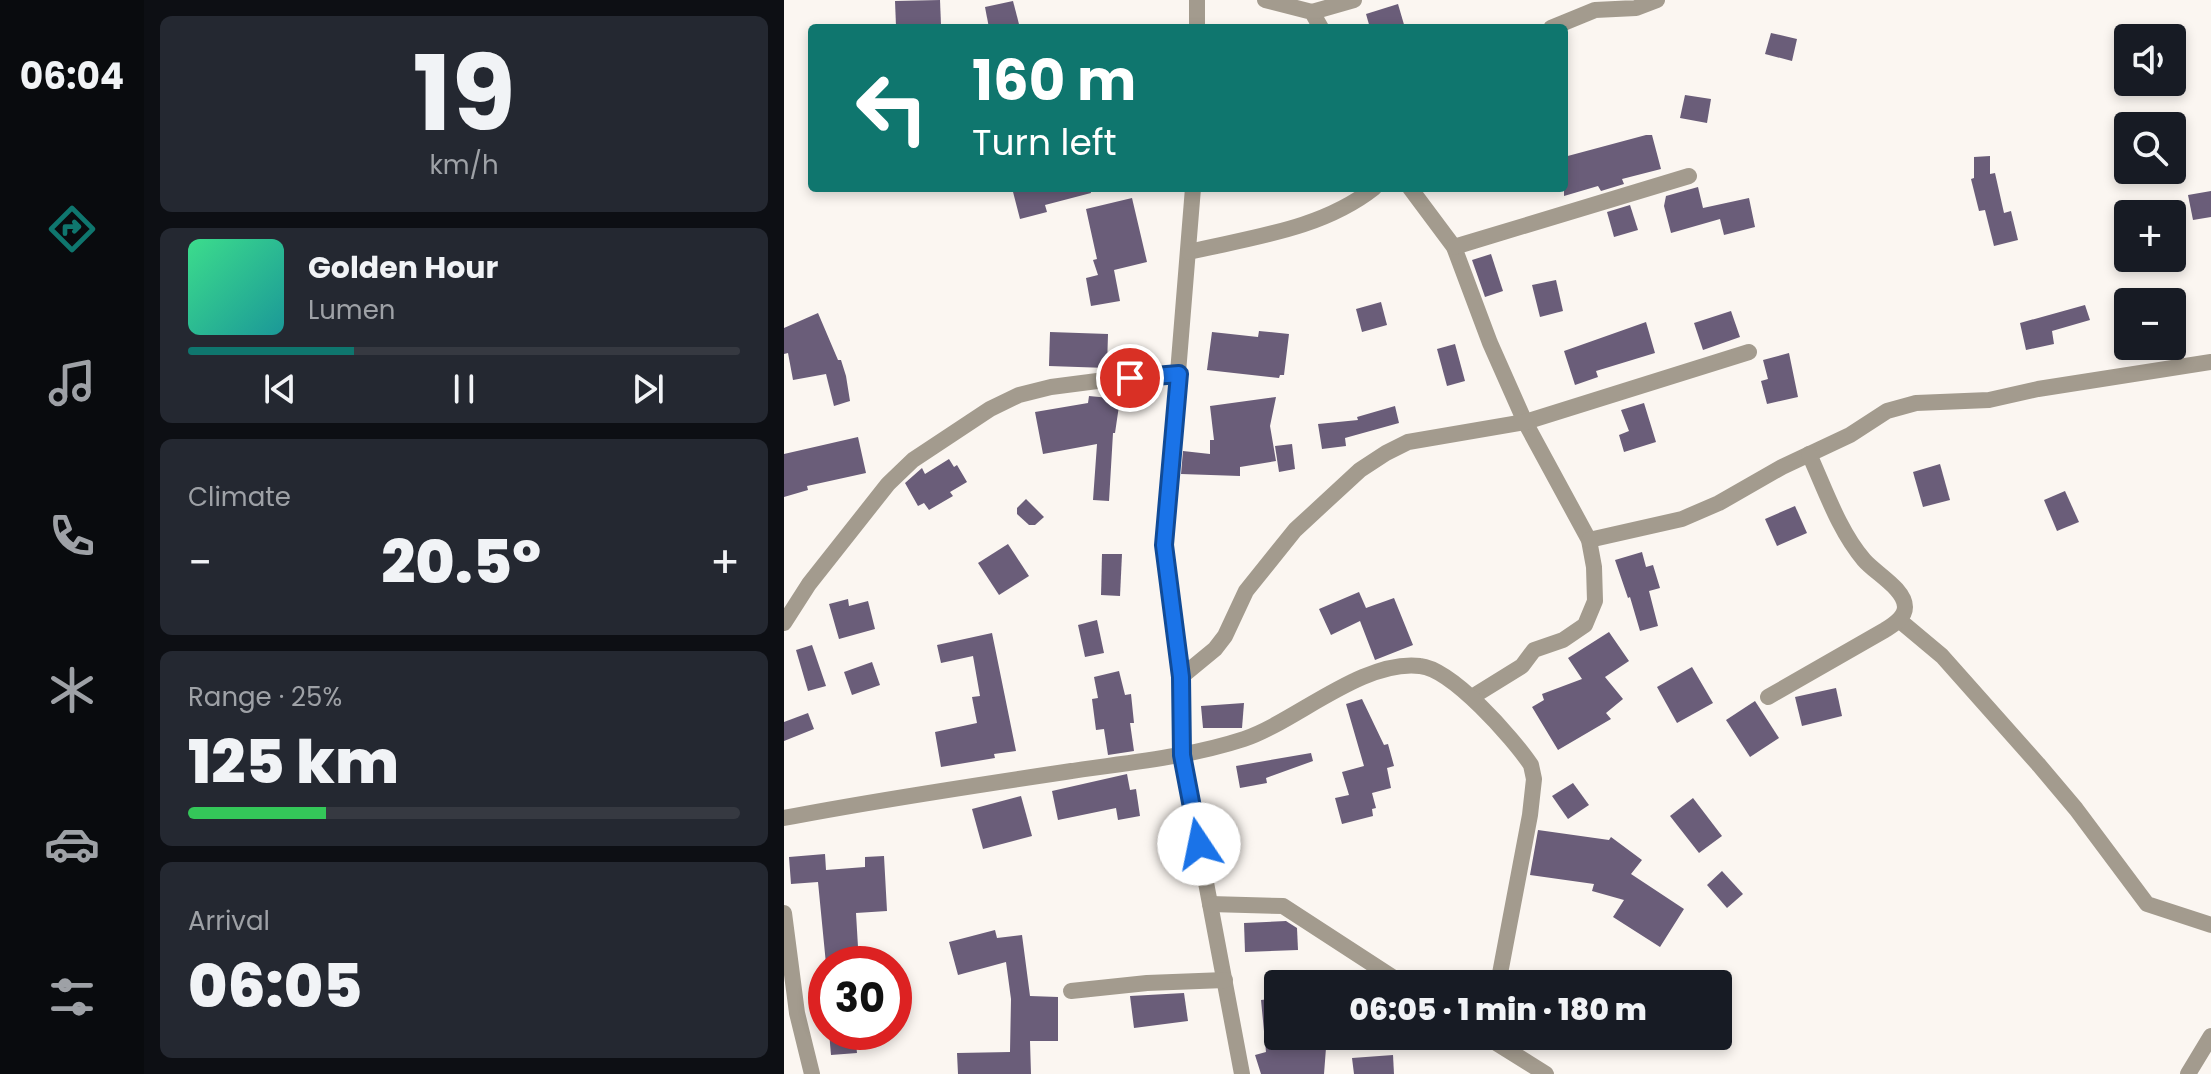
<!DOCTYPE html>
<meta charset="utf-8">
<style>
body{margin:0;font-family:Poppins,sans-serif;background:#242831;color:#f1f3f6;height:100vh;display:flex;flex-direction:column;font-size:30px;white-space:nowrap}
*{box-sizing:border-box;margin:0}
p{font-size:26px;color:#9ea1a6}
.icon{flex:none;width:44px;height:44px;fill:none;stroke:currentColor;stroke-width:2;stroke-linecap:round;stroke-linejoin:round}
.map{position:relative;flex:1;overflow:hidden}
.side{display:flex;flex-direction:column;gap:16px;padding:16px;background:#0d0f14;width:640px}
.side>*{flex:none}
.hud{position:absolute;left:24px;top:24px;width:760px;height:168px;border-radius:8px;box-shadow:0 4px 12px #0003;background:#0f766e;color:#fff;overflow:hidden}
.fabs{position:absolute;left:1330px;top:24px;display:grid;gap:16px}
.fabs a{display:grid;place-items:center;width:72px;height:72px;border-radius:8px;background:#171b24;box-shadow:0 4px 12px #0003;font-size:40px}
.speed{position:absolute;left:24px;top:946px;display:flex;gap:16px;font-size:40px;font-weight:700;text-align:center}
.speed>*{display:grid;place-content:center;width:104px;height:104px;border-radius:50%;background:#171b24;box-shadow:0 4px 12px #0003;line-height:1}
.speed .limit{border:12px solid #d22;background:#fff;color:#111}
.pin{position:absolute;display:grid;place-items:center;width:68px;height:68px;color:#fff;margin:-34px;border:4px solid #fff;border-radius:50%;box-shadow:0 2px 8px #0007}
.me{position:absolute;width:88px;margin:-44px;rotate:349deg;stroke-linejoin:round;filter:drop-shadow(0 0 6px #0008)}
.turn{display:flex;align-items:center;gap:28px;height:168px;padding:0 32px;font-size:36px}
.turn .icon{width:104px;height:104px;stroke-width:2.5}
.turn b{display:block;font-size:56px;line-height:68px}
.big{font-size:60px;font-weight:800;line-height:1.1}
.side .card{flex:1;display:flex;flex-direction:column;justify-content:center;gap:12px;min-width:0;padding:0 28px;border-radius:12px;background:#242831}
.side .dial{align-items:center;gap:0}
.dial b{font-size:104px;line-height:1}
.song{display:flex;align-items:center;gap:24px}
.cover{width:96px;height:96px;border-radius:12px;background:linear-gradient(135deg,hsl(150 70% 55%),hsl(180 70% 35%))}
.played{height:8px;border-radius:4px;background:linear-gradient(90deg,#0f766e 30%,#363941 30%)}
.keys{display:flex;justify-content:space-around;direction:ltr}
.heat{display:flex;justify-content:space-between;align-items:center;font-size:44px;direction:ltr}
.charge{height:12px;border-radius:6px;background:linear-gradient(90deg,#34c759 25%,#363941 0)}
.trip{position:absolute;left:480px;top:970px;width:468px;height:80px;border-radius:8px;background:#171b24;box-shadow:0 4px 12px #0003;font-weight:800;line-height:80px;text-align:center}
main{display:flex;flex:1;min-height:0}
.menu{display:flex;flex-direction:column;width:144px;justify-content:space-around;align-items:center;background:#090b0e;color:#9ea1a6}
.menu .icon{width:56px;height:56px}
.menu .active{color:#0f766e}
.menu b{font-size:36px;color:#f1f3f6}
.map>svg:first-child{display:block}
</style>
<main>
<nav class="menu">
<b>06:04</b>
<svg class="icon active" aria-label="directions" viewBox="0 0 24 24"><path d="M12 3l9 9-9 9-9-9zM9 14v-3h6M13 9l2 2-2 2"/></svg>
<svg class="icon" aria-label="music" viewBox="0 0 24 24"><path d="M9 18V5l10-2v13"/><circle cx="6" cy="18" r="3"/><circle cx="16" cy="16" r="3"/></svg>
<svg class="icon" aria-label="phone" viewBox="0 0 24 24"><path d="M5 4h4l2 5-3 2q2 4 5 5l2-3 5 2v4C11 20 4 13 5 4z"/></svg>
<svg class="icon" aria-label="climate" viewBox="0 0 24 24"><path d="M12 3v18M4 7l16 10M4 17L20 7"/></svg>
<svg class="icon" aria-label="car" viewBox="0 0 24 24"><path d="M5 17H2v-5l4-1 3-4h7l3 4 3 1v5h-3M9 17h6M6 11h13"/><circle cx="7" cy="17" r="2"/><circle cx="17" cy="17" r="2"/></svg>
<svg class="icon" aria-label="filters" viewBox="0 0 24 24"><path d="M4 7h16M4 17h16"/><circle cx="9" cy="7" r="2"/><circle cx="15" cy="17" r="2"/></svg>
</nav>
<section class="side">
<div class="card dial"><b>19</b><p>km/h</p></div>
<div class="card">
<div class="song"><i class="cover"></i><div><b>Golden Hour</b><p>Lumen</p></div></div>
<div class="played"></div>
<div class="keys"><svg class="icon" aria-label="previous" viewBox="0 0 24 24"><path d="M18 5L8 12l10 7zM5 5v14"/></svg><svg class="icon" aria-label="pause" viewBox="0 0 24 24"><path d="M8 5v14M16 5v14"/></svg><svg class="icon" aria-label="next" viewBox="0 0 24 24"><path d="M6 5l10 7-10 7zM19 5v14"/></svg></div>
</div>
<div class="card"><p>Climate</p>
<div class="heat"><a>−</a><b class="big">20.5°</b><a>+</a></div>
</div>
<div class="card"><p>Range · 25%</p><b class="big">125 km</b><div class="charge"></div></div>
<div class="card"><p>Arrival</p><b class="big">06:05</b></div>
</section>
<div class="map">
<svg width="1427" height="1074" viewBox="0 0 1427 1074">
<rect width="100%" height="100%" fill="#fbf6f1"/>
<g fill="#6a5d79">
<polygon points="156,0 157,25 112,26 111,1"/>
<polygon points="229,1 236,28 205,28 201,7"/>
<polygon points="614,4 621,28 586,28 582,14"/>
<polygon points="987,33 1013,39 1008,61 981,54"/>
<polygon points="901,95 927,99 923,123 896,118"/>
<polygon points="862,135 868,135 877,169 838,179 840,184 817,191 814,186 780,196 780,157"/>
<polygon points="1206,156 1206,174 1211,173 1220,213 1227,211 1234,240 1210,246 1201,210 1195,211 1187,179 1190,178 1190,157"/>
<polygon points="914,187 919,208 965,198 971,227 940,235 936,219 887,233 880,206 882,196"/>
<polygon points="228,188 306,188 307,193 261,205 263,212 236,219"/>
<polygon points="1427,191 1427,217 1409,220 1404,195"/>
<polygon points="348,198 363,262 330,270 336,301 307,306 302,278 314,275 309,260 313,259 302,209"/>
<polygon points="846,205 854,230 830,237 823,212"/>
<polygon points="707,254 719,291 701,297 688,260"/>
<polygon points="772,280 779,311 756,317 748,285"/>
<polygon points="597,302 603,325 578,332 572,309"/>
<polygon points="1301,305 1306,320 1268,331 1270,344 1242,350 1236,323"/>
<polygon points="947,311 956,337 919,350 910,323"/>
<polygon points="34,313 54,360 57,360 62,376 66,401 50,406 42,374 9,380 4,353 0,354 0,328"/>
<polygon points="862,322 871,353 812,371 814,377 791,385 780,351"/>
<polygon points="475,331 505,334 500,375 496,375 495,378 423,370 428,332 474,337"/>
<polygon points="266,332 324,334 323,368 265,366"/>
<polygon points="671,344 681,381 663,386 653,349"/>
<polygon points="1005,353 1014,397 983,404 977,381 984,379 979,360"/>
<polygon points="305,396 336,399 331,433 329,433 325,501 309,500 313,444 259,454 251,412 304,403"/>
<polygon points="492,397 486,426 492,461 456,467 456,476 397,474 399,451 426,454 426,440 430,440 426,406"/>
<polygon points="860,403 872,442 840,452 835,435 845,431 837,410"/>
<polygon points="611,406 615,423 561,438 562,446 538,449 534,424 574,420 573,417"/>
<polygon points="74,437 82,473 23,486 24,490 0,497 0,454"/>
<polygon points="508,444 511,469 495,472 491,446"/>
<polygon points="165,459 170,467 173,465 183,482 166,492 169,496 145,510 140,503 134,506 121,483 138,468 141,474"/>
<polygon points="1156,464 1166,500 1139,507 1129,472"/>
<polygon points="1281,491 1295,522 1273,531 1260,500"/>
<polygon points="242,499 260,517 251,525 245,525 233,514 233,508"/>
<polygon points="1011,506 1023,533 993,546 981,519"/>
<polygon points="224,544 245,576 215,595 194,563"/>
<polygon points="858,552 862,567 869,565 876,588 865,591 874,626 856,631 846,597 844,598 831,560"/>
<polygon points="318,554 338,554 336,596 317,595"/>
<polygon points="575,592 582,608 610,598 629,645 591,660 576,621 547,635 535,609"/>
<polygon points="64,599 65,606 84,601 91,629 55,639 45,604"/>
<polygon points="313,620 320,653 301,657 294,625"/>
<polygon points="825,632 845,661 821,677 839,699 822,713 827,719 774,750 748,707 760,700 758,694 798,679 784,658"/>
<polygon points="208,633 232,751 210,754 211,758 157,767 151,732 193,723 188,697 196,696 189,656 157,663 153,645"/>
<polygon points="28,645 42,686 24,691 12,650"/>
<polygon points="88,662 96,685 68,695 60,672"/>
<polygon points="908,667 929,703 893,723 873,687"/>
<polygon points="335,671 341,695 347,694 350,723 346,723 350,751 324,755 320,729 312,730 308,699 314,698 310,677"/>
<polygon points="1052,688 1058,716 1018,726 1011,697"/>
<polygon points="578,699 600,745 604,744 610,766 603,768 607,788 588,793 592,808 588,809 589,816 558,824 551,798 565,795 558,772 580,766 562,704"/>
<polygon points="971,701 995,738 966,757 942,720"/>
<polygon points="460,703 458,728 419,728 417,706"/>
<polygon points="24,713 30,729 0,741 0,722"/>
<polygon points="527,753 529,761 482,778 483,783 456,788 452,766"/>
<polygon points="343,774 346,790 352,789 356,816 334,820 332,808 274,820 268,791"/>
<polygon points="789,783 805,805 784,819 768,796"/>
<polygon points="237,796 248,836 199,849 188,809"/>
<polygon points="909,798 938,836 915,853 886,816"/>
<polygon points="754,830 825,840 827,837 858,860 847,874 900,909 876,947 829,917 840,900 808,891 810,884 746,875"/>
<polygon points="41,854 42,870 81,867 81,857 100,856 103,911 72,913 75,964 42,964 34,882 7,884 5,857"/>
<polygon points="938,871 959,894 943,908 923,885"/>
<polygon points="502,921 513,928 514,950 461,952 460,923"/>
<polygon points="211,930 213,938 238,935 246,996 274,997 274,1041 246,1041 247,1074 174,1074 173,1053 226,1052 227,999 222,962 174,975 165,942"/>
<polygon points="400,993 404,1021 350,1028 346,996"/>
<polygon points="494,998 494,1036 523,1036 524,1046 542,1048 540,1074 477,1074 471,1055 482,1052 477,1000"/>
<polygon points="45,1032 71,1032 73,1053 47,1055"/>
<polygon points="609,1055 610,1074 570,1074 568,1058"/>
</g>
<g fill="none" stroke-linecap="round" stroke-linejoin="round">
<g stroke="#a39b8e" stroke-width="16">
<polyline points="481,0 528,12 537,28"/>
<polyline points="528,12 570,0"/>
<polyline points="413,28 413,0"/>
<polyline points="767,28 811,10 852,8 873,0"/>
<polyline points="409,188 380,545 397,677 398,755 458,1074"/>
<polyline points="626,188 670,247 706,343 741,422 805,540 810,567 811,601 801,625 779,640 750,650 738,666 688,697"/>
<polyline points="670,247 905,176"/>
<path d="M405,252c64,-15 133,-23 185,-64"/>
<polyline points="805,540 898,519 935,503 998,467 1066,435 1103,411 1132,403 1205,400 1254,389 1427,362"/>
<polyline points="1115,620 1158,656 1254,764 1292,809 1363,904 1427,925"/>
<polyline points="0,623 25,584 104,484 129,460 206,409 235,395 267,387 321,380 395,374"/>
<polyline points="397,677 431,649 441,636 462,591 511,530 576,470 602,453 624,442 741,422 965,352"/>
<path d="M984,697l117,-67c8,-5 20,-12 20,-23 0,-18 -30,-34 -41,-47 -25,-29 -39,-71 -55,-106"/>
<path d="M0,818c93,-18 187,-32 281,-46 59,-9 121,-14 179,-33 51,-17 119,-80 176,-73 32,3 93,72 111,99l3,14 -4,36 -32,169"/>
<polyline points="426,904 499,906 619,984"/>
<polyline points="0,913 13,1013 28,1074"/>
<polyline points="287,991 363,983 441,980"/>
<polyline points="701,1036 762,1074"/>
<polyline points="1404,1074 1427,1036"/>
</g>
</g>
<g fill="none" stroke-linecap="round" stroke-linejoin="round">
<g stroke="#114b97" stroke-width="20">
<polyline id="route" points="346,378 395,374 380,545 397,677 398,755 415,844"/>
</g>
<use href="#route" stroke="#1a73e8" stroke-width="14"/>
</g>
</svg>
<div class="fabs">
<a><svg class="icon" aria-label="sound" viewBox="0 0 24 24"><path d="M4 9h4l5-4v14l-5-4H4zM17 9q2 3 0 6"/></svg></a>
<a><svg class="icon" aria-label="search" viewBox="0 0 24 24"><circle cx="10" cy="10" r="6"/><path d="M15 15l6 6"/></svg></a>
<a>+</a>
<a>−</a>
</div>
<div class="speed"><div class="limit">30</div></div>
<div class="pin" style="left:346px;top:378px;background:#d93025"><svg class="icon" aria-label="arrive" viewBox="0 0 24 24"><path d="M6 21V4h12l-3 4 3 4H6"/></svg></div>
<svg class="me" style="left:415px;top:844px" viewBox="-20 -20 40 40"><circle r="19" fill="#fff"/><path d="M0-13L10 11 0 6-10 11z" fill="#1a73e8"/></svg>
<div class="trip">06:05 · 1 min · 180 m</div>
<div class="hud">
<div class="turn"><svg class="icon" aria-label="left" viewBox="0 0 24 24"><path d="M17 20v-9H6M10 6l-5 5 5 5"/></svg><div><b>160 m</b>Turn left</div></div>
</div>
</div>
</main>
